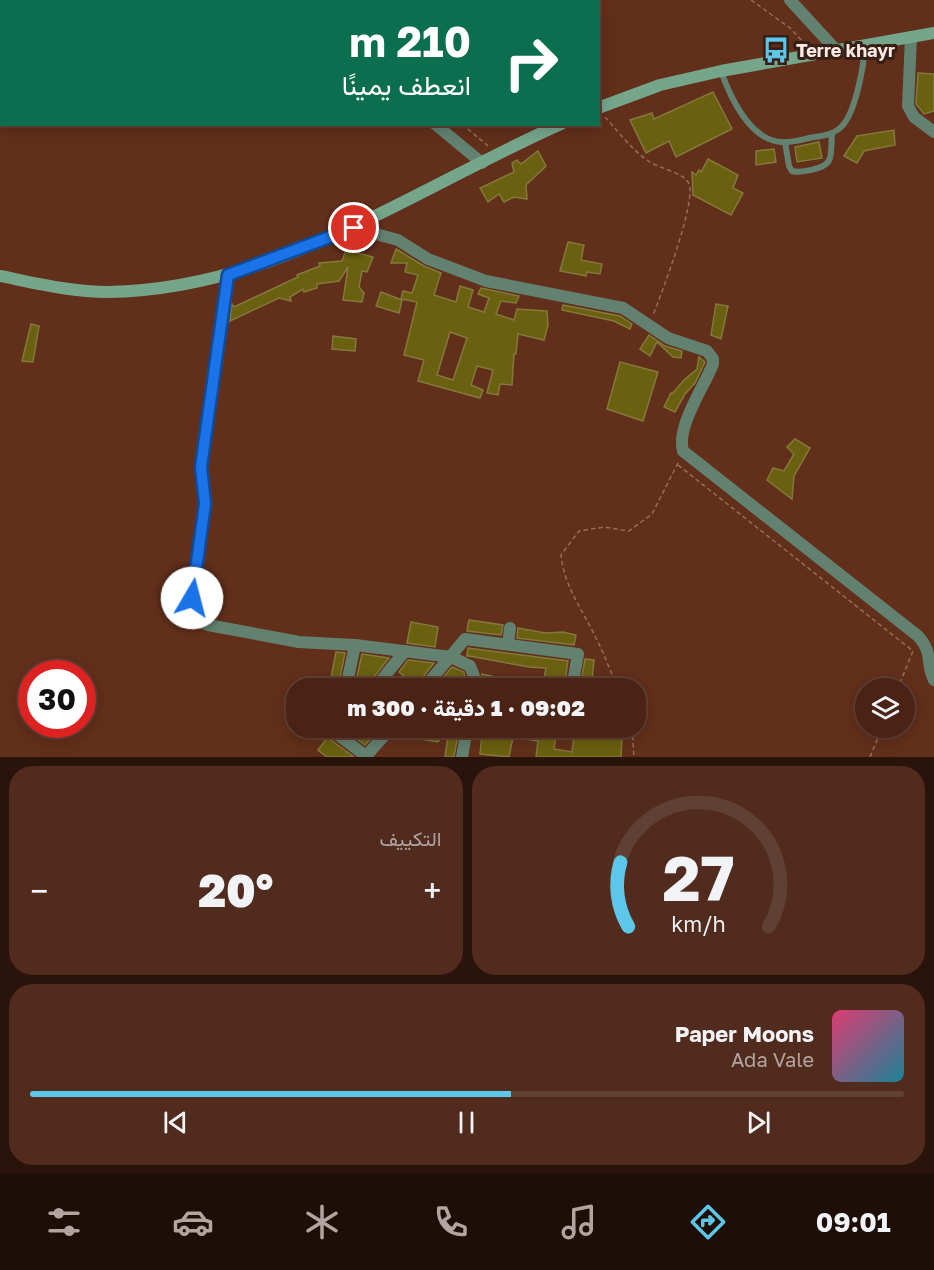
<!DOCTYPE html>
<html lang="ar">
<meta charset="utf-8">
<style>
body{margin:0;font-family:"Golos Text",Vazirmatn,sans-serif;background:#512b1d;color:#f1f3f6;direction:rtl;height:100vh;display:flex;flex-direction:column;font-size:22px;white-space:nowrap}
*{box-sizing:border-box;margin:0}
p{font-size:20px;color:#b2a4a0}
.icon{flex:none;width:33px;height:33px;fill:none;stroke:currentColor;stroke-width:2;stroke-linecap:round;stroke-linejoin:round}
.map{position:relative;height:757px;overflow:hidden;direction:ltr}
.details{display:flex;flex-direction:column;gap:9px;padding:9px;background:#29130b;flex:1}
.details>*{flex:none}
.banner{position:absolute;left:0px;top:0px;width:600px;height:126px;box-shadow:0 3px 15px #0003,0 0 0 2px #614034;direction:rtl;background:#0b6e4f;color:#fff;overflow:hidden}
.controls{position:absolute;left:855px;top:678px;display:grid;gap:12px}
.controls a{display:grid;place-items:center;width:60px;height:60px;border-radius:50%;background:#4a2314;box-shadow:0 3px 15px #0003,0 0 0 2px #614034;font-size:30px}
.speed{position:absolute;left:18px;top:660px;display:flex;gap:12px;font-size:30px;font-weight:700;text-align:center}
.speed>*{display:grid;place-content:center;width:78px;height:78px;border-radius:50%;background:#4a2314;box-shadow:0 3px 15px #0003,0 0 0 2px #614034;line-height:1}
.speed .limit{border:9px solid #d22;background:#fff;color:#111}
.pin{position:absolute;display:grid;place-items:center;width:51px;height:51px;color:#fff;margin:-26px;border:3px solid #fff;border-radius:50%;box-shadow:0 2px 6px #0007}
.me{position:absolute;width:66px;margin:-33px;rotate:8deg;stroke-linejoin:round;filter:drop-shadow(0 0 4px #0008)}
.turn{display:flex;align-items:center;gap:21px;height:126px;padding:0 30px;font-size:27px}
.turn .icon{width:78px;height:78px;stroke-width:2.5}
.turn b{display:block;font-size:42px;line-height:51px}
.big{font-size:45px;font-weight:800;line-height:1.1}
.details .widget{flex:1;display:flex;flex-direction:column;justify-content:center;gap:9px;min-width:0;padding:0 21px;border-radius:24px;background:#512b1d}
.details .dial{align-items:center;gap:0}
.dial svg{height:156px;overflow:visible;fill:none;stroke:#614034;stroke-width:7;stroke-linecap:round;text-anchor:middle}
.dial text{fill:#f1f3f6;stroke:none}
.song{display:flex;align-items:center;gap:18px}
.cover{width:72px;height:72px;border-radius:9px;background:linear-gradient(135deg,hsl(340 70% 55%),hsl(190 70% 35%))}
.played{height:6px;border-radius:3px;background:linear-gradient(90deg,#5cc7e8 55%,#614034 55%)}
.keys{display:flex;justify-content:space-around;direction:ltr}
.heat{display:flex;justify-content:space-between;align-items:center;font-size:33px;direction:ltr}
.details .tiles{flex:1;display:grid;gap:9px;grid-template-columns:1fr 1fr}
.widget:last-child{grid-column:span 2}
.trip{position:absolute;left:286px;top:678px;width:360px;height:60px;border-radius:24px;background:#4a2314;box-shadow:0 3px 15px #0003,0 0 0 2px #614034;font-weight:800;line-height:60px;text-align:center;direction:rtl}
.dock{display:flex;height:96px;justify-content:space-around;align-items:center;background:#1e0e08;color:#b2a4a0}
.dock .icon{width:42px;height:42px}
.dock .on{color:#5cc7e8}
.dock b{font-size:27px;color:#f1f3f6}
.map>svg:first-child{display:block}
</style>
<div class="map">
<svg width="934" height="757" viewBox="0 0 934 757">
<rect width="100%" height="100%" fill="#622f1b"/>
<g fill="#6b600f" stroke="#82793d" stroke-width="1.5" fill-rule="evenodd">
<polygon points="918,73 934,74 934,111 924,114 916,104"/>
<polygon points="713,92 732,129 676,157 669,141 646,153 630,120 652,113 654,119"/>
<polygon points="894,130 895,145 864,151 857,163 844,156 857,136"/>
<polygon points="819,142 822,158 797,162 795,147"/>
<polygon points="774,149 776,162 756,165 756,151"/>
<polygon points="538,151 546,166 526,185 527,199 514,197 504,202 499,194 488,202 480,188 514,172 512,163 517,160 521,164"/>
<polygon points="708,159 738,175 733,188 743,193 731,215 693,195 692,172 696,175 699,170 701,172"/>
<polygon points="568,242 584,245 581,260 602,264 600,274 587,272 586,276 560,271"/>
<path d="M396,249l28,17 17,7 -7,22 22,7 4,-16 13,4 -5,17 16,5 5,-14 -11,-4 3,-6 38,8 -3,7 -15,-2 -5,13 18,6 3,-11 30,2 1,14 -4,15 -26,-6 -2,20h-2l-2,31 -12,-1 -2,11 -11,-2 6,-23 -16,-4 -6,19 12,5 -3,8 -62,-17 6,-21 -20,-5 13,-53 -16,-3 2,-8 9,2 6,-18 -13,-3 2,-9h-16zM450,332l17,6 -14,42 -16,-5z"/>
<polygon points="346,250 373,257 367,272 362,271 359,287 364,293 362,302 343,300 348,267 339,281 317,284 317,288 304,292 303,289 290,297 291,301 279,298 230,321 232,304 234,307 298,277 297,275 320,266 319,263 342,261"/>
<polygon points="381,292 402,300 399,313 376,306"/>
<polygon points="716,304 728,306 721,339 711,335"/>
<polygon points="563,305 620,316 632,324 630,329 614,321 562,310"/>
<polygon points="31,324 39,326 33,362 22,361"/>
<polygon points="649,335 665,346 682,351 681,358 673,357 657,342 650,356 640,349"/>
<polygon points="333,336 356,339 355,351 332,349"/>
<polygon points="699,357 705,362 695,383 685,394 675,412 664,407 671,393 672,394 684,380 697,369"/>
<polygon points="620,362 658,372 643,421 607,409"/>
<polygon points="795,439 810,448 794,476 792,499 767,480 773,468 784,471 794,454 787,447"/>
<polygon points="469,620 503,625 501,635 467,631"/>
<polygon points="411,622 438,627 435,647 407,643"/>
<polygon points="518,628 545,633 563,632 576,635 574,645 517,638"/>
<polygon points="468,648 568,661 564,688 542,688 546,668 529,667 469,656 467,656"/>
<polygon points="336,652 345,653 338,688 329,688"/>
<polygon points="362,654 389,658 369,683 367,688 361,688 355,685"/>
<polygon points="585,659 594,660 592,680 598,681 597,688 580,688"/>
<polygon points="408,660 434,663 418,683 416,688 402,688 408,679 399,672"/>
<polygon points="452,667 464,672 465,677 464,688 434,688"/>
<polygon points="482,674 496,677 494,688 480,688"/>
<polygon points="342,728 380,728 365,745"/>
<polygon points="416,728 435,728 446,730 438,742 414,738"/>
<polygon points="453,728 459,728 454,757 445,757 449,730 452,731"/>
<polygon points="475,728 557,729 554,749 572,752 575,728 621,728 619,738 622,738 621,757 536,757 538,741 513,737 509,757 480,754 482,735 474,733"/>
<polygon points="322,733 324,735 354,757 327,757 318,750 327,738 322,734"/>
</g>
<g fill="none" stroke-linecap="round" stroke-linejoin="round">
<g stroke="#956c5d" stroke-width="1.5" stroke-dasharray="4.5 3" stroke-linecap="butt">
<polyline points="309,0 311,2"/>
<polyline points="751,0 790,28 805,44"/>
<path d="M605,117c13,14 26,32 42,43 10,8 35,12 41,22 11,14 -27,113 -35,133"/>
<polyline points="462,124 488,146"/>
<polyline points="678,465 913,651 898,688"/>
<path d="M618,688c-8,-17 -14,-35 -23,-52 -13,-27 -31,-50 -34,-81l18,-24 25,-4 25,4 23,-17 27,-53"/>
<polyline points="632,728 634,757"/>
<polyline points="870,757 882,728"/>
</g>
<g stroke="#638171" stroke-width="6">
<path d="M721,71c9,26 29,69 60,71 9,1 19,-2 28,-4 12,-2 26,-3 34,-13 13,-15 21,-60 22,-80"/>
<path d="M785,142l4,24 3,5c7,2 13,0 19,-1 25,-5 19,-15 21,-37"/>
</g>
<g stroke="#638171" stroke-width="12">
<polyline points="281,0 283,2"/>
<polyline points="790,0 836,50"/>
<polyline points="911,37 908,106 914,117 934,132"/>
<polyline points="435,124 482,163"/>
<path d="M354,228l44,12 30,19 58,22 137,27 45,30 39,13 6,8v5c-9,23 -37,63 -30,87l235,185c16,18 7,26 16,44"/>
<polyline points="228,275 201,467 205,504 192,598 192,616 196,620 208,625 299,642 355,645 451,657 470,666 474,676 472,688"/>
<polyline points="508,644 510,628"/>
<polyline points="346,688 355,645"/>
<polyline points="375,688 405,651"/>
<polyline points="424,688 465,639 578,654 572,688"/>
<polyline points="329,728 366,756 391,728"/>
<polyline points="462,757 467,728"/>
</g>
<g stroke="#75a68c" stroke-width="12">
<polyline points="598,108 660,85 721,71 934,33"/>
<path d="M0,276c35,7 72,16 108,16 167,-2 306,-103 453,-168"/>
</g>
</g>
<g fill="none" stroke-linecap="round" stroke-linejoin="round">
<g stroke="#114b97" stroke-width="15">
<polyline id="route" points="192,598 205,504 201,467 228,275 354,228"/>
</g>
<use href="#route" stroke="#1a73e8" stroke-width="10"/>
</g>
<defs>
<g id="bus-bare" transform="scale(2.07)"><path d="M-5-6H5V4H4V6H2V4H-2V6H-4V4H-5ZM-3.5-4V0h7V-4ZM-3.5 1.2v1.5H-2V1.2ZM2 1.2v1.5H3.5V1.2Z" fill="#5cc7e8" stroke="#371f16" stroke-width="2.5" paint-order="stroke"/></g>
</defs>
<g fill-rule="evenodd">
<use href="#bus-bare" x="776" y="50"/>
</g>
<g text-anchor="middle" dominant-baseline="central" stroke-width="6" stroke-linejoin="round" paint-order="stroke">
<g font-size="18" font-weight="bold" fill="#ffeae3" stroke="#371f16" text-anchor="start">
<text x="796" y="50">Terre khayr</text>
</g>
</g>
</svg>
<div class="controls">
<a><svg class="icon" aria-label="layers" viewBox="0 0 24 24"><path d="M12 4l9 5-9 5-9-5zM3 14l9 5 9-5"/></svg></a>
</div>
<div class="speed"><div class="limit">30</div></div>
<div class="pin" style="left:354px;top:228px;background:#d93025"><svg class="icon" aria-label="arrive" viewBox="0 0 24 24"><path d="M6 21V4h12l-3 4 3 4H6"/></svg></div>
<svg class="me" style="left:192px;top:598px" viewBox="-20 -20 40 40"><circle r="19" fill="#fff"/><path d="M0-13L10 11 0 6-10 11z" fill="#1a73e8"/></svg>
<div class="trip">09:02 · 1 دقيقة · 300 m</div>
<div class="banner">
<div class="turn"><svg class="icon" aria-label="right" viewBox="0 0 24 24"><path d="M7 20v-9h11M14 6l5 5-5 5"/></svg><div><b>210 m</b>انعطف يمينًا</div></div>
</div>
</div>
<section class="details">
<div class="tiles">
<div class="widget dial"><svg viewBox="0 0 100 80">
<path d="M14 69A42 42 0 1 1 86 69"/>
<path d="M14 69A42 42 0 0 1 10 36" stroke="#5cc7e8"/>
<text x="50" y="56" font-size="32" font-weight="700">27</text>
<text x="50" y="72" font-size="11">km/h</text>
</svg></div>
<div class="widget"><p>التكييف</p>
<div class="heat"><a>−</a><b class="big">20°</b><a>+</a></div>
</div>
<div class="widget">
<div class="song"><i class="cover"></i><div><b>Paper Moons</b><p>Ada Vale</p></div></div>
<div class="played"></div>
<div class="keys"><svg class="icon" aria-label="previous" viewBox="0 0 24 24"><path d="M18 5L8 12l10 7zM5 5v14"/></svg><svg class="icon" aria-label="pause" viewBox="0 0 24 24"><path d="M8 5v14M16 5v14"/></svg><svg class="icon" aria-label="next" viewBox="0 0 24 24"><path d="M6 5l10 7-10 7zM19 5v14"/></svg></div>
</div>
</div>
</section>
<nav class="dock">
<b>09:01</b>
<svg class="icon on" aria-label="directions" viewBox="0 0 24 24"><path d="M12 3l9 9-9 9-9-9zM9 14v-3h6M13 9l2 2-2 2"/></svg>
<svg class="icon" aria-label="music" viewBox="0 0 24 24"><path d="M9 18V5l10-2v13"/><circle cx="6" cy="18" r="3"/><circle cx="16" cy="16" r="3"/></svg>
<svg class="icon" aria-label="phone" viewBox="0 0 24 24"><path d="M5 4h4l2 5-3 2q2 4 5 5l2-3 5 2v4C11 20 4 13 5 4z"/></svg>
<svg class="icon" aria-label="climate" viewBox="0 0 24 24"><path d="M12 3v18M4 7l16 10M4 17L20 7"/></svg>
<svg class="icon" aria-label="car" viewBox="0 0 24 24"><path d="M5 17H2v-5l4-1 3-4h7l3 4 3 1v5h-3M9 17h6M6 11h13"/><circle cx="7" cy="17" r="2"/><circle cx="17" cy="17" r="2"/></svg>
<svg class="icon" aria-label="filters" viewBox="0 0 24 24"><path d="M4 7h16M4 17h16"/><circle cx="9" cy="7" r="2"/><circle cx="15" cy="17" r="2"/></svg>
</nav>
